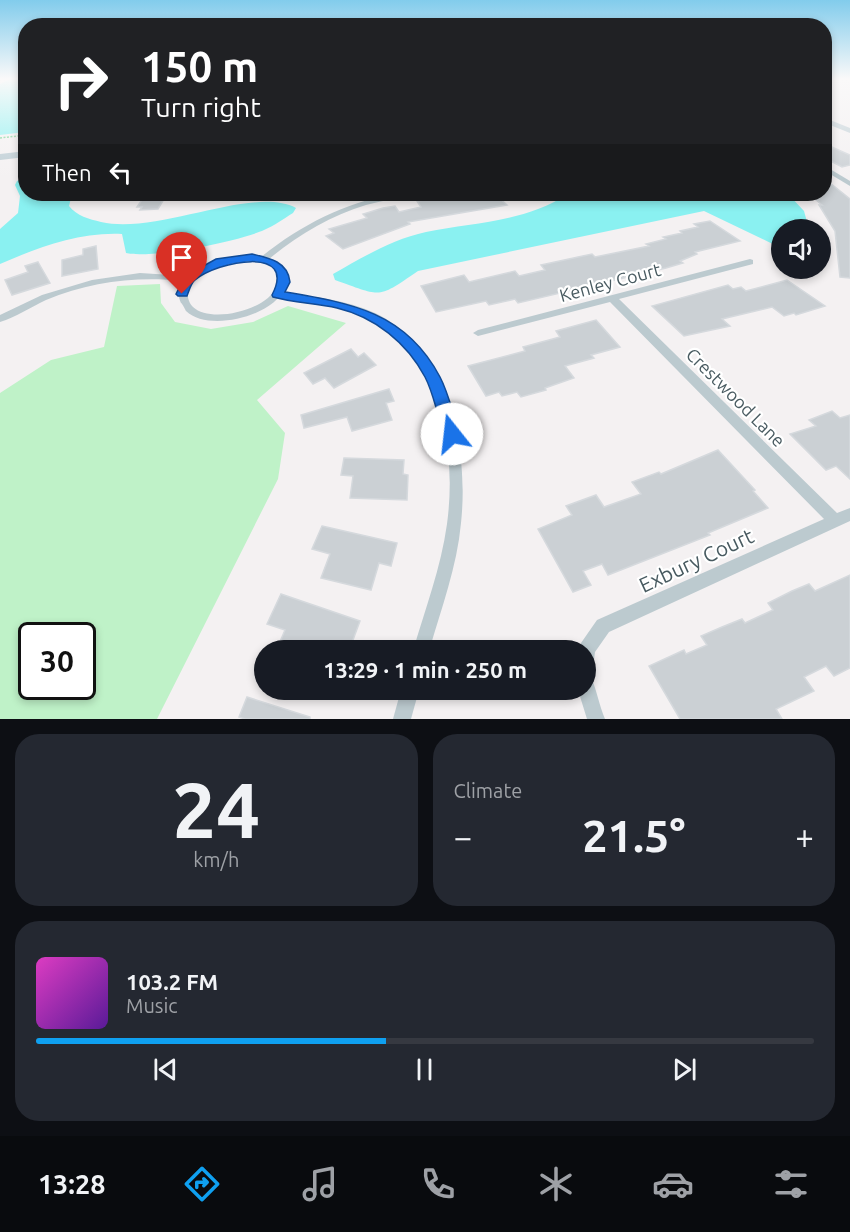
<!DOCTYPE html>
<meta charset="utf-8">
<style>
body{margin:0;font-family:Ubuntu,sans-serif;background:#242831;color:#f1f3f6;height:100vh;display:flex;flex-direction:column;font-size:22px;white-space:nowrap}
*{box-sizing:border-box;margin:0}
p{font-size:20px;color:#9ea1a6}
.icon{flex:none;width:33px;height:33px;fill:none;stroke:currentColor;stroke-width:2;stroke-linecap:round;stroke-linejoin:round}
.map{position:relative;height:719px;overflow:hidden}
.details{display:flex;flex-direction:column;gap:15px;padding:15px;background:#0d0f14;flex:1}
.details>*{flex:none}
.hud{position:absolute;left:18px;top:18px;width:814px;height:183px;border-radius:24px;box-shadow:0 3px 9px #0003;background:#202124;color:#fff;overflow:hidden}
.tools{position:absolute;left:771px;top:219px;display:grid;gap:12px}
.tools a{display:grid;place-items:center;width:60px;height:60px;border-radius:50%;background:#171b24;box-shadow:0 3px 9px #0003;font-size:30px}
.speed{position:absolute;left:18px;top:622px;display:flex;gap:12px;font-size:30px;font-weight:700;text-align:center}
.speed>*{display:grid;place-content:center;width:78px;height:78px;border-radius:50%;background:#171b24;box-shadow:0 3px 9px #0003;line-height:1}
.speed .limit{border:3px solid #111;border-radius:9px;background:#fff;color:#111}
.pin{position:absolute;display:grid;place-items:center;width:51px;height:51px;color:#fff;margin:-62px -26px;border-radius:50% 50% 50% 0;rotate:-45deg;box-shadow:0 0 6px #0007}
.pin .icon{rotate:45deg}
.me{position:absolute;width:66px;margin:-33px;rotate:344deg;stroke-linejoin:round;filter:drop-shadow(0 0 4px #0008)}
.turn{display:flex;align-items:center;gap:21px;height:126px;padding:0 24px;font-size:27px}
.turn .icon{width:78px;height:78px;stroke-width:2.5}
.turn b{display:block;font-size:42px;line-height:51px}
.then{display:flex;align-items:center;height:57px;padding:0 24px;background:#0003;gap:12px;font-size:22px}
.big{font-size:45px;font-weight:700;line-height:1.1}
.details .tile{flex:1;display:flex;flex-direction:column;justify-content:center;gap:9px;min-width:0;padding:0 21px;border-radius:24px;background:#242831}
.details .dial{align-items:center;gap:0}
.dial b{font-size:78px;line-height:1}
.song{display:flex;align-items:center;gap:18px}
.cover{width:72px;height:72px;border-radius:9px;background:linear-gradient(135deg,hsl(310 70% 55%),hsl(270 70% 35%))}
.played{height:6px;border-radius:3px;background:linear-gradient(90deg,#0fa0f0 45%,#363941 45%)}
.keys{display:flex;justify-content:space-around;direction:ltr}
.heat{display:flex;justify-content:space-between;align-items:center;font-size:33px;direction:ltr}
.details .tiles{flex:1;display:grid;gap:15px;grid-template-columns:1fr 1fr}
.tile:last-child{grid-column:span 2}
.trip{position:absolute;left:254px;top:640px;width:342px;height:60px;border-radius:30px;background:#171b24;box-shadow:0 3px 9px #0003;font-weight:700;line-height:60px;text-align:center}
.dock{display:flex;height:96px;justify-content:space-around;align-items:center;background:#090b0e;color:#9ea1a6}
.dock .icon{width:42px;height:42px}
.dock .current{color:#0fa0f0}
.dock b{font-size:27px;color:#f1f3f6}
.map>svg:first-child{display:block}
</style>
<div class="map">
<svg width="850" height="719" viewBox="0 0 850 719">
<rect width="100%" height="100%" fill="#f4f1f2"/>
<path fill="#bff2c8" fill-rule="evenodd" d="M160,284l1,19 14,19 36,7 42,-7 35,-16 58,17 -89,77 28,33 -7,46 -121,240h-157v-326l51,-33 53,-13 13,-61zM32,636h50v51h-50z"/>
<g fill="#8af1f1">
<polygon points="25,78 25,132 0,135 0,84 10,79"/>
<path d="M25,177l1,17h46l-3,12c8,10 20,13 32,16 58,13 151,-37 195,-14l-3,5c-10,6 -19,13 -29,17 -24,11 -113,29 -138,23l-4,-19c-43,-2 -83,13 -122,30v-35l18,-16 2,-17 -5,-11 2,-4z"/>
<path d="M568,194h220l16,17 5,18 -27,1 -1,18 -77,-37 -286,60c-41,28 -35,26 -83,9l-2,-6c30,-17 60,-35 93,-42 49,-10 99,-10 142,-38z"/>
</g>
<g fill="#cbd0d4" stroke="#d5d9dd" stroke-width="1.5">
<polygon points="825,144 850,155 850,165 842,167 825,158"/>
<polygon points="825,179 850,199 850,278 840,277 835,231 819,205 822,205 809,194 825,194"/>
<polygon points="146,194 167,194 158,209 140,210 142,207 137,207"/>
<polygon points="469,194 495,194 507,205 408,222 410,224 343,249 326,236 334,233 329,229 367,218 363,214 383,208 395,206 399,212 421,207 417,201"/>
<polygon points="710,221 740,241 695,252 697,254 680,261 683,263 666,268 518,303 515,299 489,305 486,301 436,312 421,286 464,275 469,282 515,271 519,276 545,270 541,265 592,254 595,257 649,246 646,244 666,239 663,237 682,233 680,231 698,227 694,224"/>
<polygon points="96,246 98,269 62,276 62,260 83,255 83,249"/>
<polygon points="38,262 50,283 12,295 5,280 28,272 25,266"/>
<polygon points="787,280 825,306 796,315 794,313 784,316 772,307 722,319 730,326 684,336 652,306 728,285 733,289 741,287 746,291"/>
<polygon points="596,320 620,347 591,355 594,358 565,366 574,378 545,388 546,390 521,397 517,392 502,396 499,392 486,396 468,366 525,351 523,347 560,337 556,331"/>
<polygon points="351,349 358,357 364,353 376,365 334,388 325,378 313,384 304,373"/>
<polygon points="389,389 394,401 386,403 392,420 352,431 347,417 304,428 301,415"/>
<polygon points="832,411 840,418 850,415 850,479 836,466 826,470 790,434 816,426 809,420"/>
<polygon points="718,450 755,490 753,491 768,508 708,533 710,535 608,575 602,564 583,571 591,585 573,592 538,529 572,515 566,506 596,495 604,507 641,494 632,482 659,472 661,474"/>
<polygon points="344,458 404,460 403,474 408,475 407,500 350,498 353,476 341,475"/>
<polygon points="322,526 397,543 391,566 379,563 371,590 321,578 330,554 312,549"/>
<polygon points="850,575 850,668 834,676 826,666 804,677 814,691 776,709 782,719 680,719 649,666 684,650 686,654 707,645 701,636 722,627 742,619 745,623 773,610 768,603 792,591 809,584 815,591"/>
<polygon points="281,594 360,621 350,648 339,644 336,651 276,651 285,630 267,624"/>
<polygon points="247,697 310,717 310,719 245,719 239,717"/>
</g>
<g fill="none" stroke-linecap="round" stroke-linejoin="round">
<polyline stroke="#75d391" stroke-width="1.5" stroke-dasharray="2 1.5" stroke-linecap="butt" points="0,138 26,135"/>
<g fill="#bccacf" fill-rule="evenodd">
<polygon points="825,166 850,181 850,186 825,171"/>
<path d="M394,194h13c-11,6 -28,7 -41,11 -36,11 -68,30 -97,54l7,2 11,13 -2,15 -3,4c31,3 64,7 93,20 75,36 94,135 86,210 -4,44 -20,86 -32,128h-16c12,-42 28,-83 34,-127 10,-74 -5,-172 -81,-207 -28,-13 -58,-15 -88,-19 -17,20 -71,33 -92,13 0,0 -4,-8 -5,-8 -4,-8 -2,-14 2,-22 -47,-5 -93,1 -137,19 -15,7 -30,17 -46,22v-7l42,-20 50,-15 48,-7 47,3 15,-10 15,-6 27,-5 17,2c40,-32 83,-54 133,-63zM252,260l18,5 9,9c-1,4 -1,10 -3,14 -10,22 -65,36 -83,19 -5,-5 -6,-12 -5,-18 6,-22 44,-29 64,-29z"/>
<path d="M750,259l3,1v4l-134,35 218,214 13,-5v13l-241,111 -14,20 -2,16 -2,6 -4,1 4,2c6,14 8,28 14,42h-18l-9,-29h7v-39h-6l2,-8 16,-23 227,-101 -214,-217 -132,34 -5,-3 5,-3z"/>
<polygon points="401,690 419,690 411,719 393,719"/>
</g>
<g fill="#bdcdd4" fill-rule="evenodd">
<polygon points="825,118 850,128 850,133 825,123"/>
<polygon points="26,151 26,157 0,160 0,154"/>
</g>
</g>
<linearGradient id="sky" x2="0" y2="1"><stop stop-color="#82ccec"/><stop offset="0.44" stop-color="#faf9f9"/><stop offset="1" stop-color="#faf9f9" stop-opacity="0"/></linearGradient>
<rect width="850" height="179" fill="url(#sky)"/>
<path fill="#1a73e8" stroke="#114b97" stroke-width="1.5" d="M252,254c18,4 36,8 38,28l-5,10c66,11 121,20 155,85 9,17 13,38 20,57l-2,4 -6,2 -5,-2c-10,-19 -12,-42 -22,-61 -18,-34 -50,-60 -88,-69 -21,-5 -43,-5 -64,-11l-1,-2c26,-50 -55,-34 -77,-15 -4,3 -6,11 -8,16h-9l-2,-2 9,-18 31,-17z"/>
<g text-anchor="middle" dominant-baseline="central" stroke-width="4.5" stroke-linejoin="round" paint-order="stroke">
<g font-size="18" fill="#485a60" stroke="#fff">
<text transform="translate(610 282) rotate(-15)">Kenley Court</text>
<text transform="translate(736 397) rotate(45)">Crestwood Lane</text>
</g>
<g font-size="21" fill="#485a60" stroke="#fff">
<text transform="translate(696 560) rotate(-25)">Exbury Court</text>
</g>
</g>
</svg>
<div class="tools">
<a><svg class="icon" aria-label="sound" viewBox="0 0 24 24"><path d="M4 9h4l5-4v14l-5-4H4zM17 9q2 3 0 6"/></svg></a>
</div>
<div class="speed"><div class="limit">30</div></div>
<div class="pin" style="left:182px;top:294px;background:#d93025"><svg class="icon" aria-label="arrive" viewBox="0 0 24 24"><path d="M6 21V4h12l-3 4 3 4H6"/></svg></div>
<svg class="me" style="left:452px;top:434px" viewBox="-20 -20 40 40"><circle r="19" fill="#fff"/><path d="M0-13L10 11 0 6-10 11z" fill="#1a73e8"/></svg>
<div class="trip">13:29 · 1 min · 250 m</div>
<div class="hud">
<div class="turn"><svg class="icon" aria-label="right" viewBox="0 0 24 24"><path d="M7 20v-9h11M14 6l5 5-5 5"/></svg><div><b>150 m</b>Turn right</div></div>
<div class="then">Then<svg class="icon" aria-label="left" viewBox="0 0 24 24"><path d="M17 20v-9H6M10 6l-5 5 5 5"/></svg></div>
</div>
</div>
<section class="details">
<div class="tiles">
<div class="tile dial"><b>24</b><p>km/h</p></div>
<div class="tile"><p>Climate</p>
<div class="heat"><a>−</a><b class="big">21.5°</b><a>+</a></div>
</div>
<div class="tile">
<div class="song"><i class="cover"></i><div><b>103.2 FM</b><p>Music</p></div></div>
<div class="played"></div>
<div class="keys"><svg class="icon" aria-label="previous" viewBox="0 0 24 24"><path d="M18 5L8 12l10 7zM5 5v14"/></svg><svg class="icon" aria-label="pause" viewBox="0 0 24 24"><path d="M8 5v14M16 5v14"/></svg><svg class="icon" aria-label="next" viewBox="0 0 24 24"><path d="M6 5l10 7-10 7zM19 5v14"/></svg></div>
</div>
</div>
</section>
<nav class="dock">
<b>13:28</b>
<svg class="icon current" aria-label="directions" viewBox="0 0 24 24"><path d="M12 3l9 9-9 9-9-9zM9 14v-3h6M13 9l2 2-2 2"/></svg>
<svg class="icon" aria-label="music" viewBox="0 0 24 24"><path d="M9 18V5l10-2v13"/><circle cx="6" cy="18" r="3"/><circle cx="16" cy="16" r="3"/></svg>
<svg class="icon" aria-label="phone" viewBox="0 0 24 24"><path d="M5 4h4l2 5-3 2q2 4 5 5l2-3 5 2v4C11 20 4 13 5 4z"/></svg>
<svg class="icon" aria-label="climate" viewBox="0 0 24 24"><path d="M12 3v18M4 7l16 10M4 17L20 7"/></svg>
<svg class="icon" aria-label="car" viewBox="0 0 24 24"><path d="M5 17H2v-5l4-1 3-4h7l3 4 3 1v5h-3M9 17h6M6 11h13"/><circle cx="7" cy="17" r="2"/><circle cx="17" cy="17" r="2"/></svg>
<svg class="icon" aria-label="filters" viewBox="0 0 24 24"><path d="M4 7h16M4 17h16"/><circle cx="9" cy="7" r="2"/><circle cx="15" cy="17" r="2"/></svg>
</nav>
